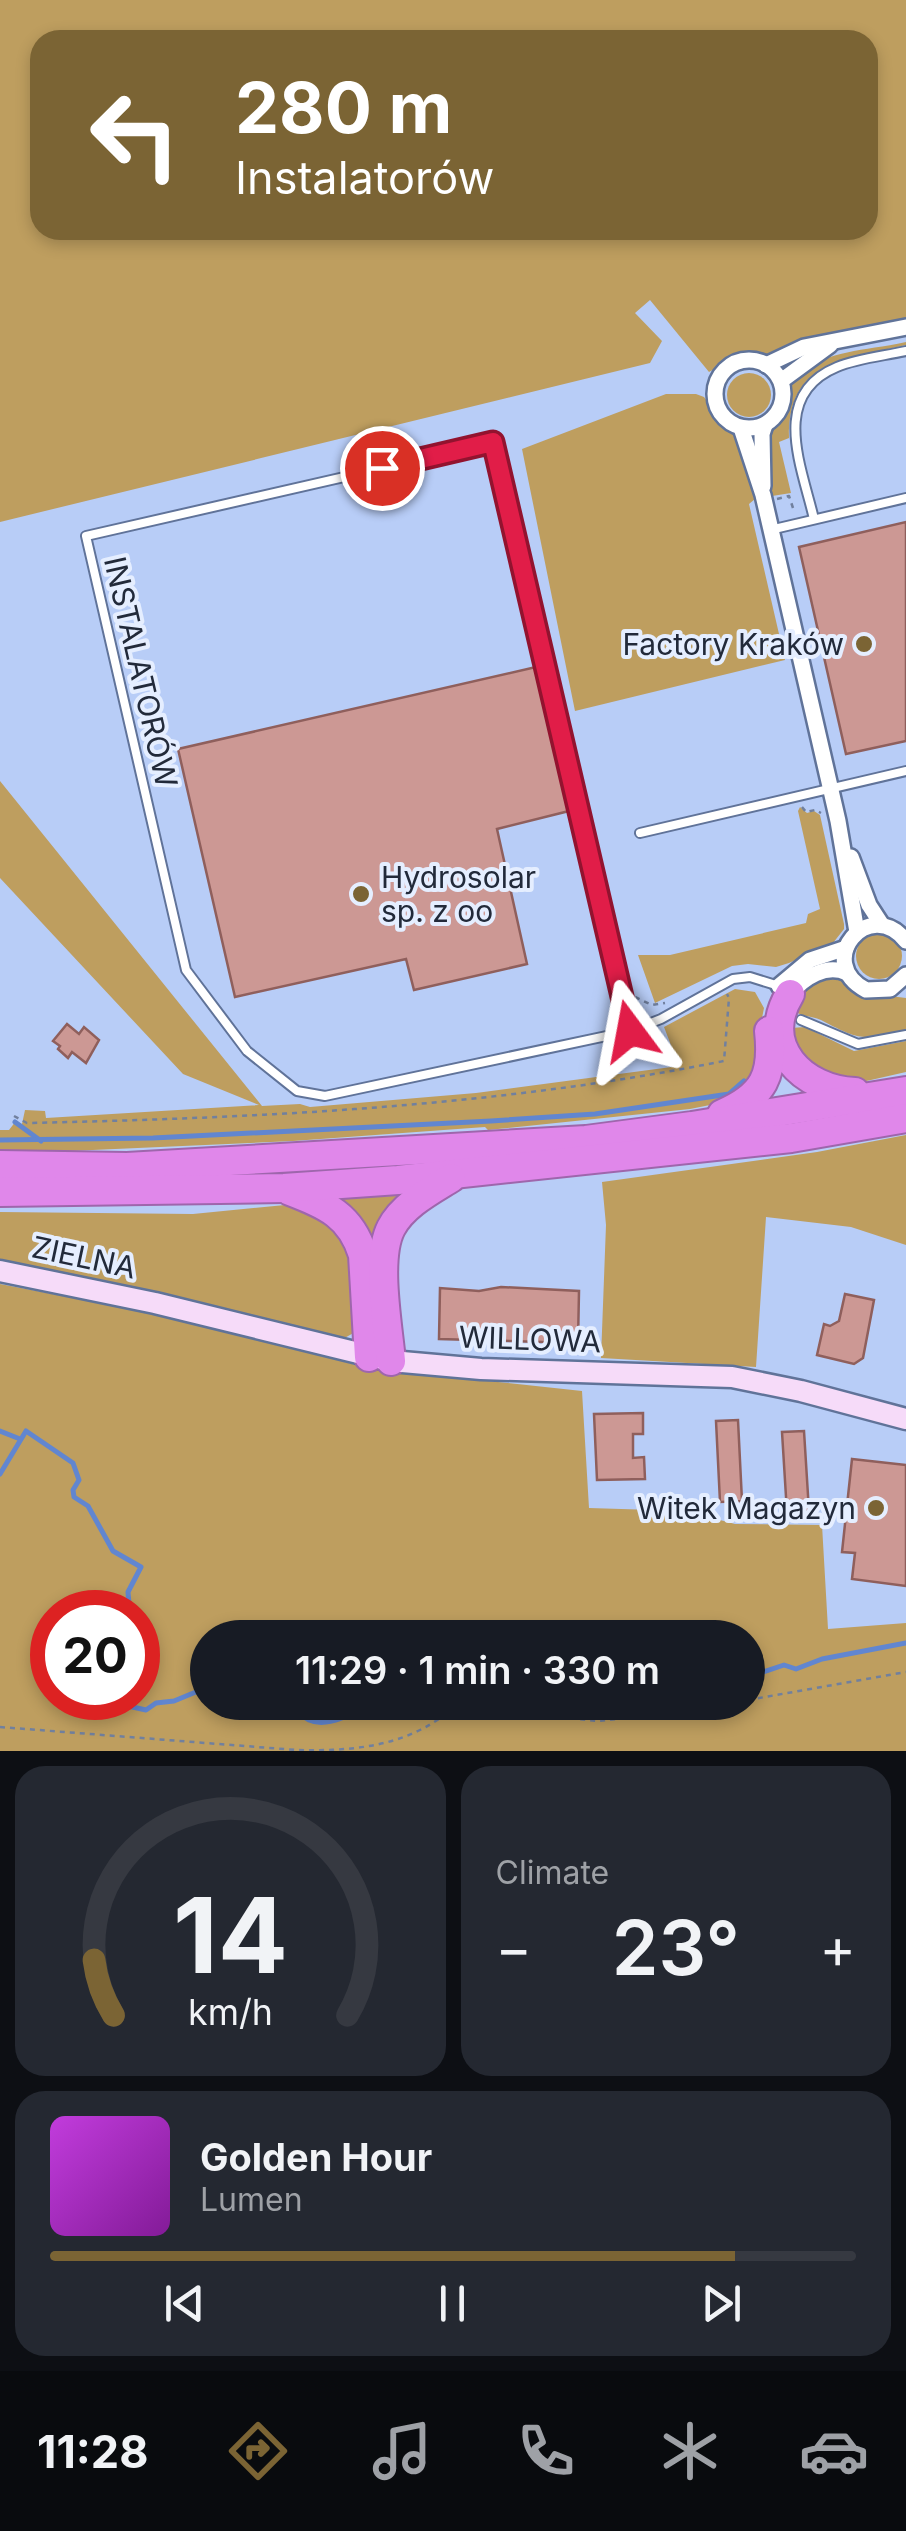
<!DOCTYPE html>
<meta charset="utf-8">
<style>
body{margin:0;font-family:Inter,sans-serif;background:#242831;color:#f1f3f6;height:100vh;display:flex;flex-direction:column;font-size:38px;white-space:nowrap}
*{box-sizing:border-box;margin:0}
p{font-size:32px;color:#9ea1a6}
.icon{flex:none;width:55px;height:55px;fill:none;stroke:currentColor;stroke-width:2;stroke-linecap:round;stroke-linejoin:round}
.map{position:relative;height:1751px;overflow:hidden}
.details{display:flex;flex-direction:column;gap:15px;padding:15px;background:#0d0f14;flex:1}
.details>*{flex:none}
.guide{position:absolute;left:30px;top:30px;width:848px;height:210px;border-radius:30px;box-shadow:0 5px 15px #0003;background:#7b6434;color:#fff;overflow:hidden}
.speed{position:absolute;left:30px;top:1590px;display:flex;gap:20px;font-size:50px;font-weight:700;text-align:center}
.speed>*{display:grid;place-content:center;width:130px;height:130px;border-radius:50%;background:#171b24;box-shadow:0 5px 15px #0003;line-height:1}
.speed .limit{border:15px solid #d22;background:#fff;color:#111}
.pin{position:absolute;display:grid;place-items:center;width:85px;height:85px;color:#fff;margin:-42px;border:5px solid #fff;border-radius:50%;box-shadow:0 2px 10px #0007}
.me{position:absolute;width:110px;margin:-55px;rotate:347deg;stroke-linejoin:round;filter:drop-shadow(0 0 8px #0008)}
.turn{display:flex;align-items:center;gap:35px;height:210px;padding:0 40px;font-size:45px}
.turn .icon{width:130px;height:130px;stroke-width:2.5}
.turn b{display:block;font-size:70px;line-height:85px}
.big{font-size:75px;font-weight:600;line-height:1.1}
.details .widget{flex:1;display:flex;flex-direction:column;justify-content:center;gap:15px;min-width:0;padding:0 35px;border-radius:30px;background:#242831}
.details .dial{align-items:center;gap:0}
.dial svg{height:260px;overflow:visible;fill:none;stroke:#363941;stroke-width:7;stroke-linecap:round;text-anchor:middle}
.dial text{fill:#f1f3f6;stroke:none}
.song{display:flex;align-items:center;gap:30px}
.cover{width:120px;height:120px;border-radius:15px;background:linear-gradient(135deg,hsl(290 70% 55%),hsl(290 70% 35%))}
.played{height:10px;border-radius:5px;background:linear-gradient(90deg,#7b6434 85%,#363941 85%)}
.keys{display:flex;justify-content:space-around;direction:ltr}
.heat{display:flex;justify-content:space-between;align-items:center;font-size:55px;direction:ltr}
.details .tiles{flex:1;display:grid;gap:15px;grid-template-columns:1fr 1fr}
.widget:last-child{grid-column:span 2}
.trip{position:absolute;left:190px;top:1620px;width:575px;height:100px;border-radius:50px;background:#171b24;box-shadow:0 5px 15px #0003;font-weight:600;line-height:100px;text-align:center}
.tabs{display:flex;height:160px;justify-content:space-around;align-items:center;background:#090b0e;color:#9ea1a6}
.tabs .icon{width:70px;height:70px}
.tabs .active{color:#7b6434}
.tabs b{font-size:45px;color:#f1f3f6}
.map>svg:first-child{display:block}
</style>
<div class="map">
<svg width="906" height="1751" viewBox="0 0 906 1751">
<rect width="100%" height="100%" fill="#b8cdf7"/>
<g fill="#be9e5f" fill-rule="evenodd">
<path d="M0,0h906v318l-84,19 -50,20 -35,-1 -28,16 -59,-72 -15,13 27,28 -12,22 -650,159zM40,40h828v190h-828z"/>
<path d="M906,342v3c-61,14 -118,15 -117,93l-10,4 12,51 -19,3 -6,-51 3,-12 19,-26 5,-30c39,-29 68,-25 113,-35z"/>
<circle cx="749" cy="395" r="22"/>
<polygon points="666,394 696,394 704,397 742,447 755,499 749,504 785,660 575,711 522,449"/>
<polygon points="0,781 262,1106 300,1104 310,1107 476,1093 679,1066 664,1027 735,989 755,992 764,1008 760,1028 763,1050 753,1081 725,1102 690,1109 488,1130 485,1127 293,1141 70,1151 0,1150 0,1130 9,1130 16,1121 22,1124 25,1110 45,1111 46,1118 259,1105 183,1074 0,878"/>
<polygon points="800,807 807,813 814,811 820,815 844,924 844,929 833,943 789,963 776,967 748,964 732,966 655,1003 638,955 670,955 806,923 808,914 820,909 798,811"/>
<circle cx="879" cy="956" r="23"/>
<path d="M837,975l53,21 16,2v33c-45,9 -45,10 -85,-11 -11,-5 -21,-2 -29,-12 9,-20 23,-28 45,-33z"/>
<polygon points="805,1027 854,1051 906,1041 906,1072 840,1087 793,1053 791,1028"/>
<polygon points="906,1135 906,1245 851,1227 766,1217 756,1367 601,1358 606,1225 602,1182 817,1152"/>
<polygon points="413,1195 369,1256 328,1199"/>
<polygon points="285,1205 318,1210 347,1233 357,1331 341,1340 0,1265 0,1212 193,1214"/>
<path d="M0,1284l220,42 146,42 216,23 7,117 97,3 49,13 87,1 6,104 78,-6v128h-906zM52,1612h86v86h-86zM208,1638h540v64h-540z"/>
</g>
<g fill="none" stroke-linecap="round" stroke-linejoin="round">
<g stroke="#6186d0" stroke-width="5">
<polyline points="15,1122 41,1141"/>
<polyline points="0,1140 153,1138 491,1121 595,1114 729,1094 744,1081"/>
<polyline points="0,1431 20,1439"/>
<polyline points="0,1474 26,1431 73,1463 79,1480 73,1490 74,1497 88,1506 113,1551 141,1567 128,1592 129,1604 121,1612"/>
<polyline points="748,1677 784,1665 796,1669 822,1659 906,1643"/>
<polyline points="119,1698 128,1706 146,1710 156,1703 174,1701 208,1687"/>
<path d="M242,1702c22,15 33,4 56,9 17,22 48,7 67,-5l19,7 15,-1 9,-10"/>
<polyline points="581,1702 598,1706 616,1702"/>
</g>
</g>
<g fill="#cc9894" stroke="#8f5f5c" stroke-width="2.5">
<polygon points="906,522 906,741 846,754 799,547"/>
<polygon points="536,667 569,811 497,829 527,964 414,990 406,959 235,997 178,749"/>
<polygon points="67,1024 79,1034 84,1027 99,1040 86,1063 72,1052 68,1058 58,1049 60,1046 53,1041"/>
<polygon points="501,1287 579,1291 578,1343 439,1339 440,1288 479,1291"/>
<polygon points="845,1294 874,1300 863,1358 854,1364 817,1355 824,1324 830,1326 839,1321"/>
<polygon points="643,1413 643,1434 633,1434 633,1458 644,1457 645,1479 597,1480 594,1414"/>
<polygon points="738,1420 742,1501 720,1502 716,1421"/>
<polygon points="804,1431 809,1511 787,1513 782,1432"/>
<polygon points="852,1459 906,1465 906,1586 852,1579 855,1553 842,1552"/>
</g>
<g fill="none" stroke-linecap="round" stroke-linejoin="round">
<g stroke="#607399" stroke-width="12">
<g id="lane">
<path d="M814,519c-12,-52 -45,-124 23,-152 21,-9 47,-11 69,-16"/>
<polyline points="770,530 906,498"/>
<polyline points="640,833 906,771"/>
<polyline points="801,1020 858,1044 906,1035"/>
<polyline points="630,1031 493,443 86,536 186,970 247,1051 297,1091 325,1096 630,1031 661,1019 733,979 750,977 779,986"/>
</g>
</g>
<g stroke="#607399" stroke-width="20">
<g id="street">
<circle cx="749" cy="394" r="34"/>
<polyline points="766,365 804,347 906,327"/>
<polyline points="781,381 830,345"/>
<polyline points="741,428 763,495 838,821 857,932"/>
<polyline points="763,486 762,434 765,425"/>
<polyline points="851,857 869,905 882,925"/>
<path d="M906,941c-37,-46 -93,21 -40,49l24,-1 16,-14"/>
<polyline points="779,986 810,960 846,948"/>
<path d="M790,994c14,-16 36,-31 57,-21"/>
</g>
</g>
<g stroke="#607399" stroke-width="25">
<polyline id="secondary" points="0,1271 155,1303 391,1361 481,1369 732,1377 801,1391 906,1419"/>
</g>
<g stroke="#9e66ac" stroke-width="32">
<g id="highway">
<path d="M790,994c-32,52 13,96 65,98"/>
<path d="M722,1114c42,-18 52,-39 47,-83"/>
<polyline points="0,1165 127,1167 586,1140 692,1126 906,1091"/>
<path d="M290,1191c36,14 61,24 73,64l6,102"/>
<polyline points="0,1192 284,1188 398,1180 791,1138 906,1118"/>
<path d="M391,1361c-3,-35 -16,-102 0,-133 12,-23 39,-37 60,-50"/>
</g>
</g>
<g stroke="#71809e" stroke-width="2.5" stroke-dasharray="5 5" stroke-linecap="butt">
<polyline points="777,499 789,496 794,511"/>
<polyline points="802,807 806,812 815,810 821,813"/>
<polyline points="635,997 652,1005 665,1003"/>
<path d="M14,1116l13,7c233,-5 468,-16 697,-62l5,-63 -2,-4"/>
<polyline points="748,1700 906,1672"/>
<path d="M0,1727l296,23c42,1 86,-1 124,-20 15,-7 25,-17 42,-22l136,13 78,-8 58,-11"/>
</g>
<use href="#lane" stroke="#fff" stroke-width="8"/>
<use href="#street" stroke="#fff" stroke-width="15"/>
<use href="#secondary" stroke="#f6dbf9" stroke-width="20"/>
<use href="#highway" stroke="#e087ea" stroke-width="28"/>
</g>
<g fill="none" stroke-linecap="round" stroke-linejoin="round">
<g stroke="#92132f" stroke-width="25">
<polyline id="route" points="382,468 493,442 630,1031"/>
</g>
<use href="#route" stroke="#e11d48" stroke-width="18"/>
</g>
<g fill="#7b6434" stroke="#e5eeff" stroke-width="4">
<circle cx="864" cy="644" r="10"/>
<circle cx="361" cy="894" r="10"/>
<circle cx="876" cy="1508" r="10"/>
</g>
<g text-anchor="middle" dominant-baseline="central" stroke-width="8" stroke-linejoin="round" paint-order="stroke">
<g font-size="30" fill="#222a3a" stroke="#e5eeff" text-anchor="end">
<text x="844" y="644">Factory Kraków</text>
<text x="381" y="877" text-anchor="start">Hydrosolar<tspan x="381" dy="34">sp. z oo</tspan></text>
<text x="856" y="1508">Witek Magazyn</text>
</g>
<g font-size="30" fill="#222a3a" stroke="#e5eeff">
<text transform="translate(141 672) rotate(77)">INSTALATORÓW</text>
<text transform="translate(84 1257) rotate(12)">ZIELNA</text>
<text transform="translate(530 1339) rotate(2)">WILLOWA</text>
</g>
</g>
</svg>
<div class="speed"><div class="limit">20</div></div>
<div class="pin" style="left:382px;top:468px;background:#d93025"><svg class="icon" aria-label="arrive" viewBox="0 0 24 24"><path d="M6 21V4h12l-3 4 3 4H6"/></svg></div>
<svg class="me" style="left:630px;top:1031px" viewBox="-20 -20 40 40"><path d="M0-17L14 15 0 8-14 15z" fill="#e11d48" stroke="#fff" stroke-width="4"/></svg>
<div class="trip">11:29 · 1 min · 330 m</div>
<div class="guide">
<div class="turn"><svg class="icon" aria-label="left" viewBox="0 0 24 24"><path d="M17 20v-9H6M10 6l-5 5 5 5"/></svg><div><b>280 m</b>Instalatorów</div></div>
</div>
</div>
<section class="details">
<div class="tiles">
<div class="widget dial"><svg viewBox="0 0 100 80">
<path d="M14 69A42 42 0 1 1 86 69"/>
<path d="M14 69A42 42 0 0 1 8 52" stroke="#7b6434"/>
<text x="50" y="56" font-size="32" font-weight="700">14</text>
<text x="50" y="72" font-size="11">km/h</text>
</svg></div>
<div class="widget"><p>Climate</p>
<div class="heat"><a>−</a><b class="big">23°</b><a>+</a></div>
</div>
<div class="widget">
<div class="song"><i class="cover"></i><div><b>Golden Hour</b><p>Lumen</p></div></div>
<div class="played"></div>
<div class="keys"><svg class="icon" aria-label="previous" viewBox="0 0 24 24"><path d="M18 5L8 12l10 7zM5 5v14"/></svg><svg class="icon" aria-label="pause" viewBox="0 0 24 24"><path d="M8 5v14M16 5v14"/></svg><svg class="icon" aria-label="next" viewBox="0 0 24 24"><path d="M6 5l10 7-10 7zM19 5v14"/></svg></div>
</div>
</div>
</section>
<nav class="tabs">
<b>11:28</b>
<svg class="icon active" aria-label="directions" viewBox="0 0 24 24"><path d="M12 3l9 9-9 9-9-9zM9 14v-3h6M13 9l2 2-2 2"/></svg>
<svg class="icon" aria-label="music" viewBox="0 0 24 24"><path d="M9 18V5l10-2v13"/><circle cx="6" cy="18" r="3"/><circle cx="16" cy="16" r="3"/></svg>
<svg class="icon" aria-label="phone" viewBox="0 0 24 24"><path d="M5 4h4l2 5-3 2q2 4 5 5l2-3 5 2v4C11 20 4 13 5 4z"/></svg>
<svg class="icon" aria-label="climate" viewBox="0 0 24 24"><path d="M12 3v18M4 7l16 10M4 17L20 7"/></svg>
<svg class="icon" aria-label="car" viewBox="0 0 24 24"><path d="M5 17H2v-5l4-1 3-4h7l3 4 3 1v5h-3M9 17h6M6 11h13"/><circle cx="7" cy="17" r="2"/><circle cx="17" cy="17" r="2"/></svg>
</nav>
